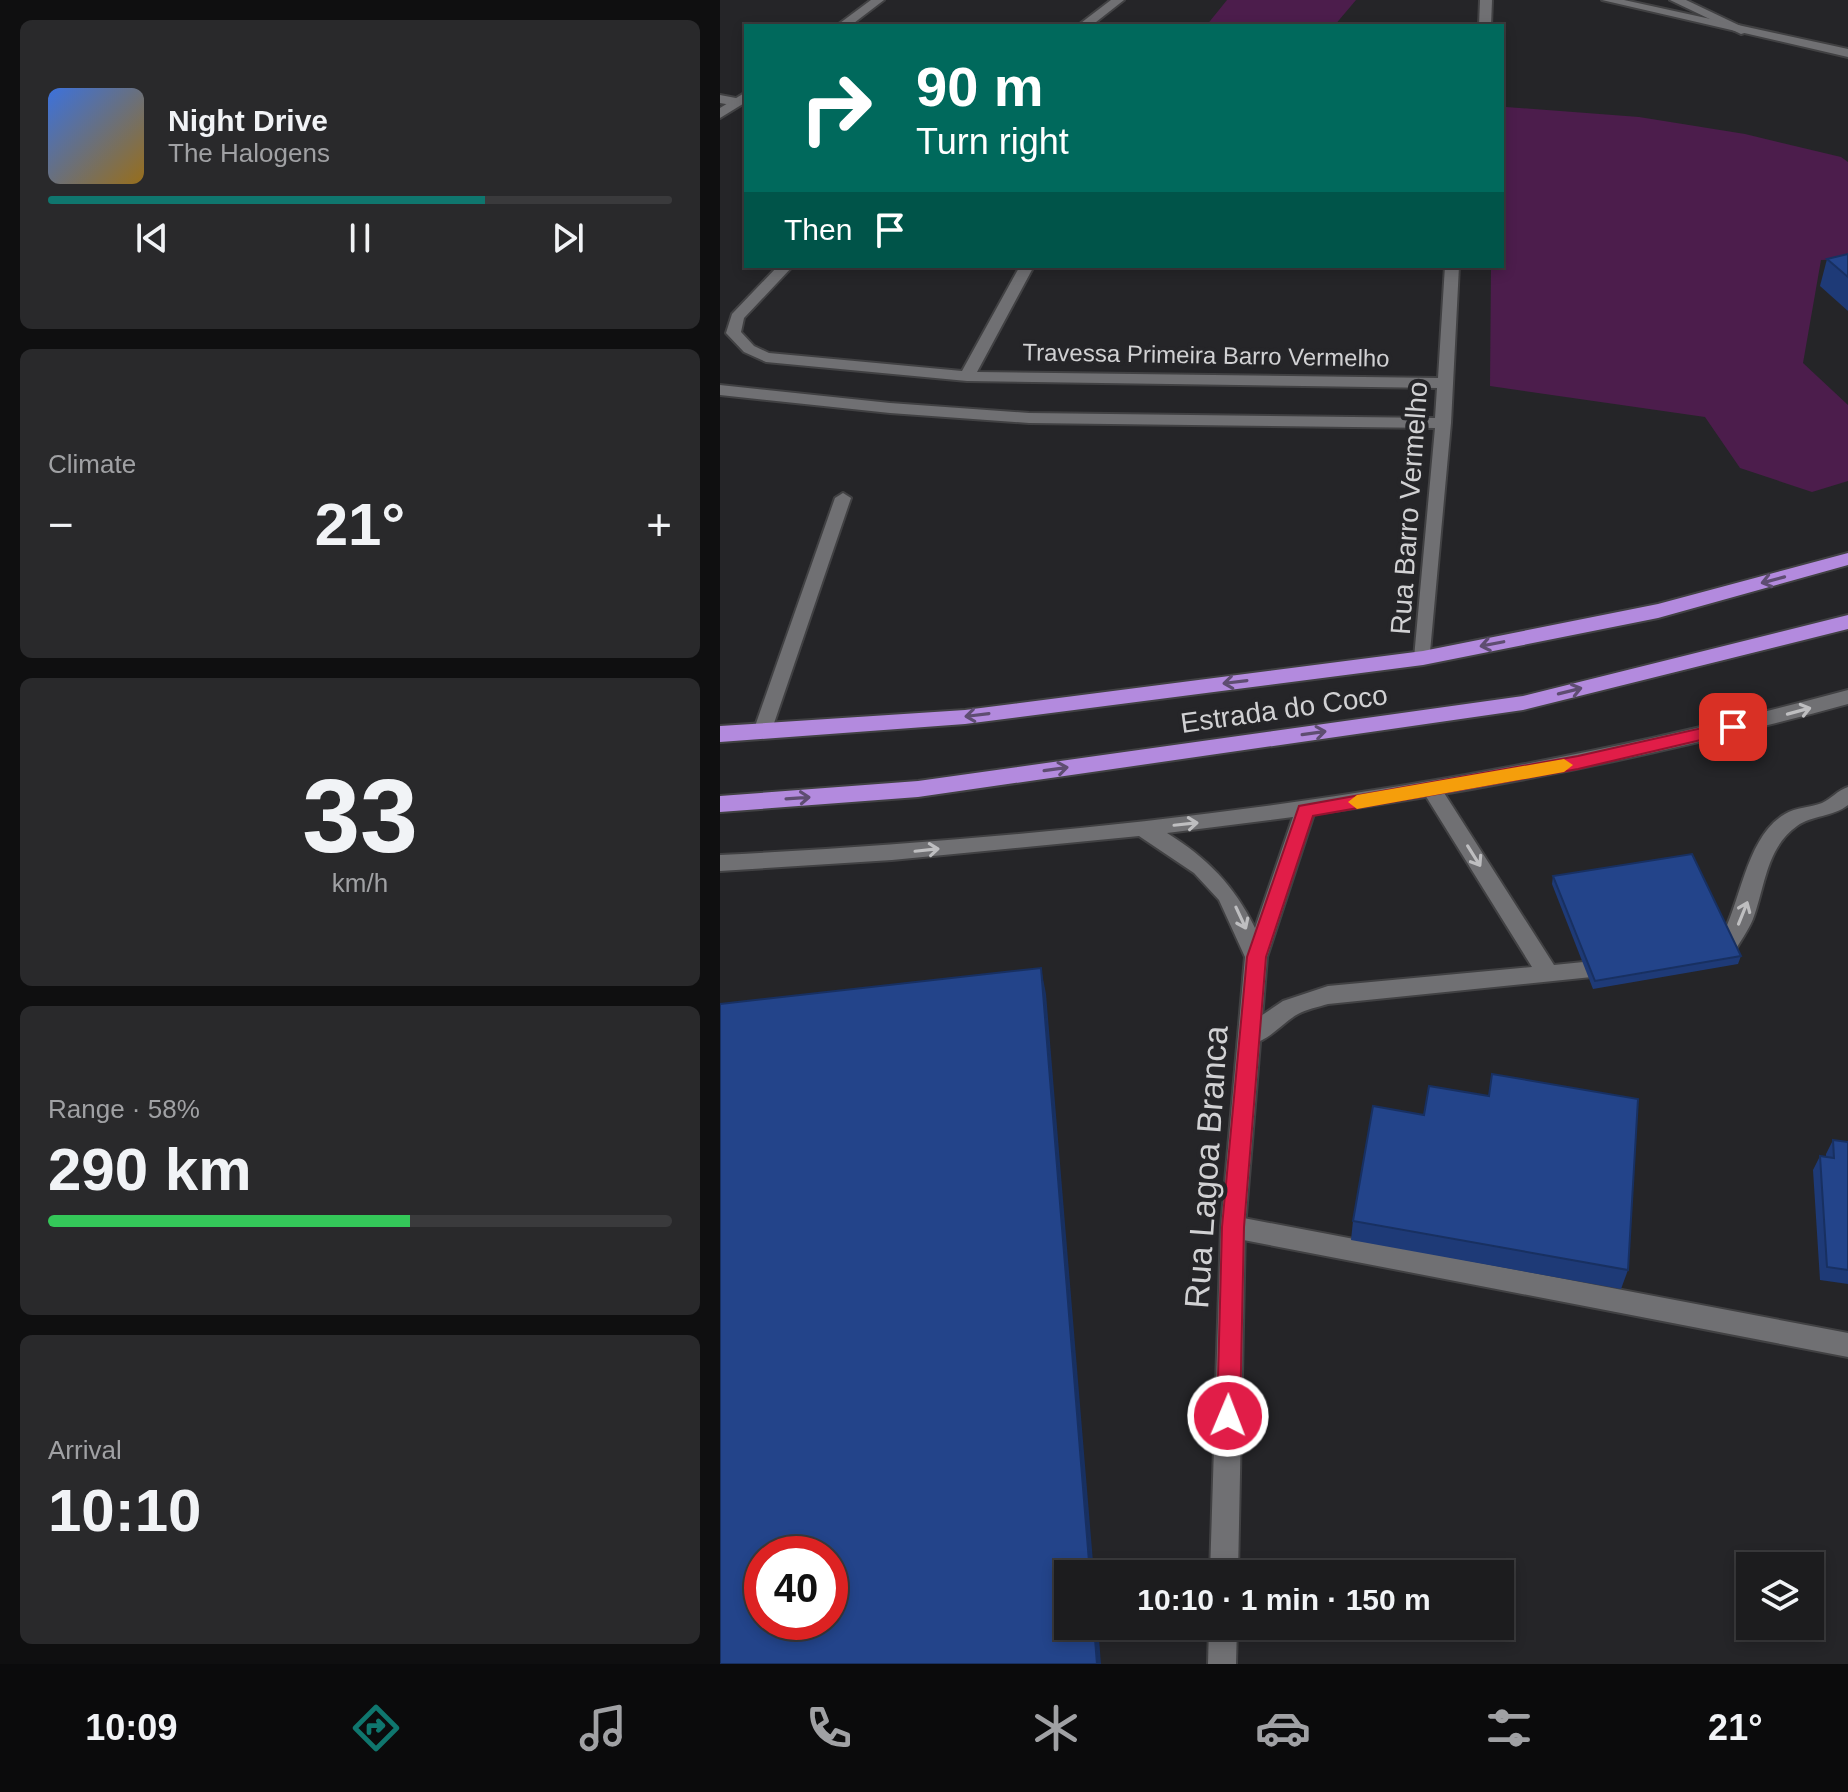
<!DOCTYPE html>
<meta charset="utf-8">
<style>
body{margin:0;font-family:Arial,sans-serif;background:#29292b;color:#f1f3f6;height:100vh;display:flex;flex-direction:column;font-size:30px;white-space:nowrap}
*{box-sizing:border-box;margin:0}
p{font-size:26px;color:#a0a1a4}
.icon{flex:none;width:44px;height:44px;fill:none;stroke:currentColor;stroke-width:2;stroke-linecap:round;stroke-linejoin:round}
.map{position:relative;flex:1;overflow:hidden}
.sheet{display:flex;flex-direction:column;gap:20px;padding:20px;background:#0f0f10;width:720px}
.sheet>*{flex:none}
.guide{position:absolute;left:24px;top:24px;width:760px;height:244px;border-radius:0px;box-shadow:0 4px 12px #0003,0 0 0 2px #3a3a3c;background:#00695c;color:#fff;overflow:hidden}
.fabs{position:absolute;left:1016px;top:1552px;display:grid;gap:16px}
.fabs a{display:grid;place-items:center;width:88px;height:88px;border-radius:0px;background:#1c1c1e;box-shadow:0 4px 12px #0003,0 0 0 2px #3a3a3c;font-size:40px}
.speed{position:absolute;left:24px;top:1536px;display:flex;gap:16px;font-size:40px;font-weight:700;text-align:center}
.speed>*{display:grid;place-content:center;width:104px;height:104px;border-radius:50%;background:#1c1c1e;box-shadow:0 4px 12px #0003,0 0 0 2px #3a3a3c;line-height:1}
.speed .limit{border:12px solid #d22;background:#fff;color:#111}
.pin{position:absolute;display:grid;place-items:center;width:68px;height:68px;color:#fff;margin:-34px;border-radius:16px;box-shadow:0 4px 12px #0006}
.me{position:absolute;width:88px;margin:-44px;rotate:1deg;stroke-linejoin:round;filter:drop-shadow(0 0 6px #0008)}
.turn{display:flex;align-items:center;gap:28px;height:168px;padding:0 40px;font-size:36px}
.turn .icon{width:104px;height:104px;stroke-width:2.5}
.turn b{display:block;font-size:56px;line-height:68px}
.then{display:flex;align-items:center;height:76px;padding:0 40px;background:#0003;gap:16px;font-size:30px}
.big{font-size:60px;font-weight:800;line-height:1.1}
.sheet .widget{flex:1;display:flex;flex-direction:column;justify-content:center;gap:12px;min-width:0;padding:0 28px;border-radius:12px;background:#29292b}
.sheet .dial{align-items:center;gap:0}
.dial b{font-size:104px;line-height:1}
.song{display:flex;align-items:center;gap:24px}
.cover{width:96px;height:96px;border-radius:12px;background:linear-gradient(135deg,hsl(220 70% 55%),hsl(40 70% 35%))}
.played{height:8px;border-radius:4px;background:linear-gradient(90deg,#0f766e 70%,#3a3a3c 70%)}
.keys{display:flex;justify-content:space-around;direction:ltr}
.heat{display:flex;justify-content:space-between;align-items:center;font-size:44px;direction:ltr}
.charge{height:12px;border-radius:6px;background:linear-gradient(90deg,#34c759 58%,#3a3a3c 0)}
.trip{position:absolute;left:334px;top:1560px;width:460px;height:80px;border-radius:0px;background:#1c1c1e;box-shadow:0 4px 12px #0003,0 0 0 2px #3a3a3c;font-weight:800;line-height:80px;text-align:center}
.menu{display:flex;height:128px;justify-content:space-around;align-items:center;background:#0b0b0c;color:#a0a1a4}
.menu .icon{width:56px;height:56px}
.menu .active{color:#0f766e}
.menu b{font-size:36px;color:#f1f3f6}
main{display:flex;flex:1;min-height:0}
.map>svg:first-child{display:block}
</style>
<main>
<section class="sheet">
<div class="widget">
<div class="song"><i class="cover"></i><div><b>Night Drive</b><p>The Halogens</p></div></div>
<div class="played"></div>
<div class="keys"><svg class="icon" aria-label="previous" viewBox="0 0 24 24"><path d="M18 5L8 12l10 7zM5 5v14"/></svg><svg class="icon" aria-label="pause" viewBox="0 0 24 24"><path d="M8 5v14M16 5v14"/></svg><svg class="icon" aria-label="next" viewBox="0 0 24 24"><path d="M6 5l10 7-10 7zM19 5v14"/></svg></div>
</div>
<div class="widget"><p>Climate</p>
<div class="heat"><a>−</a><b class="big">21°</b><a>+</a></div>
</div>
<div class="widget dial"><b>33</b><p>km/h</p></div>
<div class="widget"><p>Range · 58%</p><b class="big">290 km</b><div class="charge"></div></div>
<div class="widget"><p>Arrival</p><b class="big">10:10</b></div>
</section>
<div class="map">
<svg width="1128" height="1664" viewBox="0 0 1128 1664">
<rect width="100%" height="100%" fill="#252528"/>
<g fill="#4c1d4c">
<polygon points="507,0 636,0 614,26 486,26"/>
<polygon points="786,107 919,117 1025,134 1121,157 1128,162 1128,259 1101,260 1083,363 1128,405 1128,481 1092,492 1020,468 985,417 770,386 771,266 782,266 782,130"/>
</g>
<g fill="none" stroke-linecap="round" stroke-linejoin="round">
<g stroke="#414143" stroke-width="4">
<g id="service">
<polygon points="0,95 21,99 23,102 17,106 0,103"/>
<polygon points="123,493 131,498 51,732 49,737 35,737 33,732 115,498"/>
<path d="M712,783l7,2 115,180 59,-6 8,3 3,6 -3,6 -293,30c-10,3 -21,5 -30,10 -17,9 -35,35 -55,28l-3,-7 3,-7 40,-27 45,-15 204,-19 -110,-177 3,-5z"/>
<path d="M1128,787v18c-15,12 -36,10 -51,21 -31,22 -32,61 -44,93 -5,12 -13,23 -19,33l-23,8 -7,-3 -4,-6 4,-6 16,-5c21,-37 26,-104 65,-126 11,-7 25,-6 37,-11 9,-4 16,-13 26,-16z"/>
<polygon points="513,1216 1128,1333 1128,1357 513,1238 505,1235 501,1227 505,1219"/>
</g>
</g>
<g stroke="#414143" stroke-width="4">
<g id="minor">
<polygon points="151,0 164,0 130,26 116,26"/>
<polygon points="391,0 404,0 371,26 357,26"/>
<polygon points="760,0 772,0 771,26 759,26"/>
<polygon points="950,0 966,0 1031,31 1021,34"/>
<polygon points="26,92 26,102 0,118 0,108"/>
<polygon points="58,266 73,266 24,318 21,332 34,346 49,353 242,371 300,266 314,266 257,372 718,378 725,266 739,266 731,423 709,663 697,663 694,658 715,428 309,423 170,413 0,395 0,385 170,403 309,413 715,418 717,388 247,381 46,362 24,352 6,333 12,314"/>
</g>
</g>
<g stroke="#414143" stroke-width="4">
<g id="tertiary">
<polygon points="882,0 904,0 1128,49 1128,57"/>
<path d="M1128,690v14c-176,48 -353,85 -534,110l-47,143 -22,270 -7,347h-28l11,-347 24,-270 -26,-57 -25,-27 -55,-37 -247,24 -172,11v-16c380,-19 760,-65 1128,-165zM573,817l-38,111c-21,-43 -48,-70 -88,-95z"/>
<polygon points="489,1626 517,1626 516,1664 488,1664"/>
</g>
</g>
<g stroke="#414143" stroke-width="4">
<g id="trunk">
<polygon points="1128,553 1128,565 938,618 703,665 245,724 0,742 0,726 245,710 703,651 938,604"/>
<polygon points="1128,615 1128,629 803,710 198,797 0,812 0,796 198,781 803,696"/>
</g>
</g>
<use href="#service" fill="#707073" fill-rule="evenodd"/>
<use href="#minor" fill="#707073" fill-rule="evenodd"/>
<use href="#tertiary" fill="#707073" fill-rule="evenodd"/>
<use href="#trunk" fill="#b38ade" fill-rule="evenodd"/>
</g>
<g fill="#1e3a77">
<polygon points="1128,254 1128,311 1100,286 1107,259"/>
<polygon points="833,876 1021,956 1018,964 873,989 832,884"/>
<polygon points="704,1115 908,1270 901,1289 631,1240 633,1221"/>
<polygon points="1113,1140 1128,1142 1128,1284 1100,1280 1093,1170 1100,1156 1106,1157 1106,1154"/>
</g>
<g fill="#183061">
<polygon points="321,968 326,994 374,1574 370,1574"/>
<polygon points="374,1626 378,1626 381,1664 377,1664"/>
</g>
<g fill="#23448a" stroke="#183061" stroke-width="2" fill-rule="evenodd">
<polygon points="1128,254 1128,277 1107,259"/>
<polygon points="972,854 1021,956 875,981 833,876"/>
<path d="M321,968l49,606h-22v52h26l3,38h-377v-660zM42,1554h68v68h-68z"/>
<polygon points="772,1074 918,1099 908,1270 633,1221 653,1106 704,1115 709,1086 769,1096"/>
<polygon points="1113,1140 1128,1142 1128,1270 1107,1267 1100,1156 1114,1158"/>
</g>
<defs><path id="oneway-shaft" d="M-6 0H5M1.5-3L5.5 0L1.5 3" fill="none" stroke-width="1.6" stroke-linecap="round" stroke-linejoin="round" transform="scale(2)"/></defs>
<g stroke="#5e4d71">
<use href="#oneway-shaft" transform="translate(1053 580) rotate(165)"/>
<use href="#oneway-shaft" transform="translate(772 644) rotate(169)"/>
<use href="#oneway-shaft" transform="translate(515 682) rotate(173)"/>
<use href="#oneway-shaft" transform="translate(850 691) rotate(-14)"/>
<use href="#oneway-shaft" transform="translate(257 715) rotate(173)"/>
<use href="#oneway-shaft" transform="translate(594 733) rotate(-8)"/>
<use href="#oneway-shaft" transform="translate(336 769) rotate(-8)"/>
<use href="#oneway-shaft" transform="translate(78 798) rotate(-4)"/>
</g>
<g stroke="#bebec0">
<use href="#oneway-shaft" transform="translate(1079 711) rotate(-15)"/>
<use href="#oneway-shaft" transform="translate(466 824) rotate(-6)"/>
<use href="#oneway-shaft" transform="translate(207 850) rotate(-6)"/>
<use href="#oneway-shaft" transform="translate(754 856) rotate(58)"/>
<use href="#oneway-shaft" transform="translate(1023 913) rotate(-68)"/>
<use href="#oneway-shaft" transform="translate(521 918) rotate(65)"/>
</g>
<polygon fill="#e11d48" stroke="#92132f" stroke-width="2" points="1013,721 1022,727 1019,731 858,769 593,816 546,957 524,1227 520,1416 517,1424 508,1428 500,1424 497,1416 502,1227 527,957 579,806 858,756"/>
<polygon fill="#f59e0b" points="844,759 853,765 844,772 637,809 628,802 637,795"/>
<g text-anchor="middle" dominant-baseline="central" stroke-width="8" stroke-linejoin="round" paint-order="stroke">
<g font-size="24" fill="#d1d1d3" stroke="#252528">
<text transform="translate(486 355) rotate(1)">Travessa Primeira Barro Vermelho</text>
</g>
<g font-size="28" fill="#d1d1d3" stroke="#252528">
<text transform="translate(689 508) rotate(-86)">Rua Barro Vermelho</text>
<text transform="translate(564 709) rotate(-8)">Estrada do Coco</text>
</g>
<g font-size="34" fill="#d1d1d3" stroke="#252528">
<text transform="translate(486 1167) rotate(-86)">Rua Lagoa Branca</text>
</g>
</g>
</svg>
<div class="fabs">
<a><svg class="icon" aria-label="layers" viewBox="0 0 24 24"><path d="M12 4l9 5-9 5-9-5zM3 14l9 5 9-5"/></svg></a>
</div>
<div class="speed"><div class="limit">40</div></div>
<div class="pin" style="left:1013px;top:727px;background:#d93025"><svg class="icon" aria-label="arrive" viewBox="0 0 24 24"><path d="M6 21V4h12l-3 4 3 4H6"/></svg></div>
<svg class="me" style="left:508px;top:1416px" viewBox="-20 -20 40 40"><circle r="17" fill="#e11d48" stroke="#fff" stroke-width="3"/><path d="M0-11L8 9 0 5-8 9z" fill="#fff"/></svg>
<div class="trip">10:10 · 1 min · 150 m</div>
<div class="guide">
<div class="turn"><svg class="icon" aria-label="right" viewBox="0 0 24 24"><path d="M7 20v-9h11M14 6l5 5-5 5"/></svg><div><b>90 m</b>Turn right</div></div>
<div class="then">Then<svg class="icon" aria-label="arrive" viewBox="0 0 24 24"><path d="M6 21V4h12l-3 4 3 4H6"/></svg></div>
</div>
</div>
</main>
<nav class="menu">
<b>10:09</b>
<svg class="icon active" aria-label="directions" viewBox="0 0 24 24"><path d="M12 3l9 9-9 9-9-9zM9 14v-3h6M13 9l2 2-2 2"/></svg>
<svg class="icon" aria-label="music" viewBox="0 0 24 24"><path d="M9 18V5l10-2v13"/><circle cx="6" cy="18" r="3"/><circle cx="16" cy="16" r="3"/></svg>
<svg class="icon" aria-label="phone" viewBox="0 0 24 24"><path d="M5 4h4l2 5-3 2q2 4 5 5l2-3 5 2v4C11 20 4 13 5 4z"/></svg>
<svg class="icon" aria-label="climate" viewBox="0 0 24 24"><path d="M12 3v18M4 7l16 10M4 17L20 7"/></svg>
<svg class="icon" aria-label="car" viewBox="0 0 24 24"><path d="M5 17H2v-5l4-1 3-4h7l3 4 3 1v5h-3M9 17h6M6 11h13"/><circle cx="7" cy="17" r="2"/><circle cx="17" cy="17" r="2"/></svg>
<svg class="icon" aria-label="filters" viewBox="0 0 24 24"><path d="M4 7h16M4 17h16"/><circle cx="9" cy="7" r="2"/><circle cx="15" cy="17" r="2"/></svg>
<b>21°</b>
</nav>
